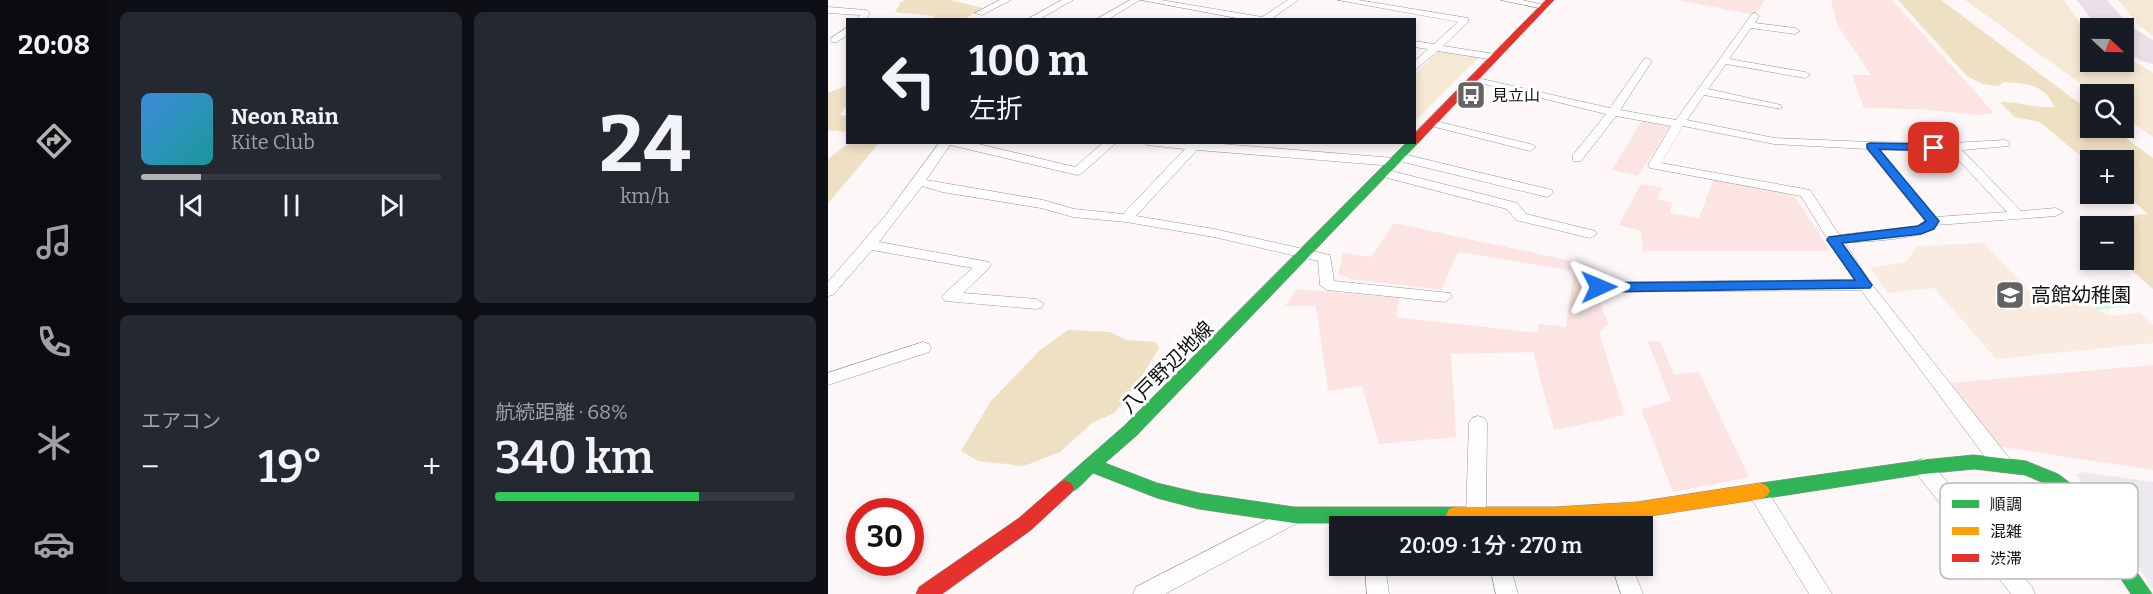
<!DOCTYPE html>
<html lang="ja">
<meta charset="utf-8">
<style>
body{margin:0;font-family:Bitter,"Noto Sans JP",serif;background:#242831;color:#f1f3f6;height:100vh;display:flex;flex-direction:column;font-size:22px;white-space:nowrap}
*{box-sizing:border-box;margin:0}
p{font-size:20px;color:#9ea1a6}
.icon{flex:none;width:33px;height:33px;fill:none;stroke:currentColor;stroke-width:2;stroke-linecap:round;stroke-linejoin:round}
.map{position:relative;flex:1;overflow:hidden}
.details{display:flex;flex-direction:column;gap:12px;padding:12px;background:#0d0f14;width:720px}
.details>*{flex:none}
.hud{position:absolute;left:18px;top:18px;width:570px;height:126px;border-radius:0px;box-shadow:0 3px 9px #0003;background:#171b24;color:#f1f3f6;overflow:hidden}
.needle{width:39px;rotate:112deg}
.controls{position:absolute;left:1252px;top:18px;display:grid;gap:12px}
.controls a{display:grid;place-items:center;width:54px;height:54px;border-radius:0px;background:#171b24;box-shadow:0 3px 9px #0003;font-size:30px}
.speed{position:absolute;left:18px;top:498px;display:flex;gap:12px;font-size:30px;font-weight:700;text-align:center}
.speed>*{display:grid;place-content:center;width:78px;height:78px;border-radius:50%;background:#171b24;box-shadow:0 3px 9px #0003;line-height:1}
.speed .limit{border:9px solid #d22;background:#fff;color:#111}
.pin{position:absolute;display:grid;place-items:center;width:51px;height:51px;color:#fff;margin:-26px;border-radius:12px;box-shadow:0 3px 9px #0006}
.me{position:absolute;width:66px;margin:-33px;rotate:89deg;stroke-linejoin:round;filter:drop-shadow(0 0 4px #0008)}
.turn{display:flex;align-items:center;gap:21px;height:126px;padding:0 24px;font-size:27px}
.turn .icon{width:78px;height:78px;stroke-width:2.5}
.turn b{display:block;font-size:42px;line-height:51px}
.big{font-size:45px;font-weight:600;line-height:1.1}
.details .widget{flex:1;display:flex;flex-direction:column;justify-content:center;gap:9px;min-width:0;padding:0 21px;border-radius:9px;background:#242831}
.details .dial{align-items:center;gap:0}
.dial b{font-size:78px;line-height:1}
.song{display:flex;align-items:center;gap:18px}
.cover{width:72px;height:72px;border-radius:9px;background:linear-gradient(135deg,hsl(210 70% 55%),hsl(180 70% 35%))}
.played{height:6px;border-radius:3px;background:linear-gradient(90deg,#b2b2b3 20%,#363941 20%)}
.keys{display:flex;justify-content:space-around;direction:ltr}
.heat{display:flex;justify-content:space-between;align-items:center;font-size:33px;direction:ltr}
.charge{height:9px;border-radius:4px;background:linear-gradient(90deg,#34c759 68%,#363941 0)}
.details .tiles{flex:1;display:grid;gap:12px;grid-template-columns:repeat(2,1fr)}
.trip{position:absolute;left:501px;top:516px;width:324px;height:60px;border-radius:0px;background:#171b24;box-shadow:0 3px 9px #0003;font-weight:600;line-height:60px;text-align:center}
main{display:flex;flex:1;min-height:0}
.tab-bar{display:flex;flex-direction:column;width:108px;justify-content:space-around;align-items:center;background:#090b0e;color:#9ea1a6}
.tab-bar .icon{width:42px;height:42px}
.tab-bar .active{color:#b2b2b3}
.tab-bar b{font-size:27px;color:#f1f3f6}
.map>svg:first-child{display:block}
</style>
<main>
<nav class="tab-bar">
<b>20:08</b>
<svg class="icon active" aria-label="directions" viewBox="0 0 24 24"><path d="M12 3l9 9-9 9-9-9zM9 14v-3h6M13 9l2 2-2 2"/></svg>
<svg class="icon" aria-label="music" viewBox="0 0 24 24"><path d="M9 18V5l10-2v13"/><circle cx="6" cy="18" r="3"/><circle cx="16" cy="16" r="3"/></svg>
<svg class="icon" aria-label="phone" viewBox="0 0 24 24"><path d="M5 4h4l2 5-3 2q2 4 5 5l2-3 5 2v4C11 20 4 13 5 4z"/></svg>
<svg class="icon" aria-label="climate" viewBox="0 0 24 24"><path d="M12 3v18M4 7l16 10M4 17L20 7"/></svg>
<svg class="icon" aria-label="car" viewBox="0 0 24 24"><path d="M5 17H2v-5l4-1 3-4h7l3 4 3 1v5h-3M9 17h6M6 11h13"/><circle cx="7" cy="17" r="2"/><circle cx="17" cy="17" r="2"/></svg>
</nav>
<section class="details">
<div class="tiles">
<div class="widget">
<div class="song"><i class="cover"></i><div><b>Neon Rain</b><p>Kite Club</p></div></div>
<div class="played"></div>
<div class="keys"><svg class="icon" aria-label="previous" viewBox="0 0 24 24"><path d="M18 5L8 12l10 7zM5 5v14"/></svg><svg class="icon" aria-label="pause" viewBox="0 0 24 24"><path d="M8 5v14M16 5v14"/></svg><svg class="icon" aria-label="next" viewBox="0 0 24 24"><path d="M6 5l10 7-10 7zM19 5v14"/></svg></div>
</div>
<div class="widget dial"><b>24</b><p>km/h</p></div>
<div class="widget"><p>エアコン</p>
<div class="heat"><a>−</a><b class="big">19°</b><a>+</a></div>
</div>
<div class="widget"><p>航続距離 · 68%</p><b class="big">340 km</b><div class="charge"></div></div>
</div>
</section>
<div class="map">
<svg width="1325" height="594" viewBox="0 0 1325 594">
<rect width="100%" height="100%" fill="#fdf7f7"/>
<polygon fill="#ece9ee" points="1254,472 1325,482 1325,589 1248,474"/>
<g fill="#fbe4e2">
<polygon points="849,0 937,0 927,15"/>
<polygon points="1003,0 1064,0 1166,113 1153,115 1091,109 1036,108 1024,75 1043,75 1010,26"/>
<polygon points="814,121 841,127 810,176 784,170"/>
<polygon points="885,180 963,195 968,198 1002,251 815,251 813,231 791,225 813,184 834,188 829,199 844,203 842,213 871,218"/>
<polygon points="566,223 758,264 780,324 771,333 797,415 726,430 705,352 623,354 628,437 551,444 534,386 500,391 488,306 457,306 469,289 572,298 568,317 709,333 711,324 738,327 746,271 630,252 613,290 523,279 510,274 515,253 543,257"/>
<polygon points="832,341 846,375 871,372 921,477 845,492 813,409 843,401 820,342"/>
<polygon points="1325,365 1325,470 1169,446 1123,383"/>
</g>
<g fill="#f5e9d5">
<polygon points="1137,0 1236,0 1251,22 1263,33 1263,62 1296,62 1296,55 1325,73 1325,137 1296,116 1296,94 1267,94"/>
<polygon points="1290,0 1325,0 1325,36 1312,26"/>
<polygon points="611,51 651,57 587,121 587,74"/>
</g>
<g fill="#eee0c2">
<polygon points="77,0 122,0 155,8 137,19 102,19 107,16 67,12 73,2"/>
<path d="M1070,0h43l150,112v16h21l41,30v131l-33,-29h4v-34h-33v7l-13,-12 70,-7 -24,-21v-33h-33v5l-51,-43 -25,-5 -15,-15c19,-1 34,7 54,5 -8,-23 -29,-24 -51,-25l-4,4 -16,-2 -16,-8z"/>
<polygon points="19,85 19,105 12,115 19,116 19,132 0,130 0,93"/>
<polygon points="22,142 51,143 0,203 0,159"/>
<polygon points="240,330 282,332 299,340 328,342 331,348 301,397 286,413 264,423 232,452 196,466 150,461 133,451 163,401 211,351"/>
</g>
<polygon fill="#f9ebdf" points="1156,243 1209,299 1235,299 1258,304 1282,316 1312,313 1325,325 1325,343 1168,359 1106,288 1060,293 1042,268 1078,262 1089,246"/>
<polygon fill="#c9fae4" points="1293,294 1306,305 1269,310 1257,298"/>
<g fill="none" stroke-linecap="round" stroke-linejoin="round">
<polygon fill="#ecdee7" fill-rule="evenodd" points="1249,0 1279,0 1303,27 1325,40 1325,64 1313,61 1296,49 1296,28 1270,28"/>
<g stroke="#979595" stroke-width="1">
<g id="street">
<polygon points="172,0 183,0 154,15 147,13"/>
<polygon points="234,0 245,0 210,20 198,20"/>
<polygon points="302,0 312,0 279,20 267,20"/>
<polygon points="313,0 333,0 434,17 460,0 470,0 442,20 419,20"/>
<polygon points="510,0 530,0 640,18 640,22 615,46 667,54 672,57 667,60 610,51 586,71 586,62 600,49 586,47 586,41 606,44 630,22"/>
<polygon points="673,0 694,0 720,6 716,9"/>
<polygon points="0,7 38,10 42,13 38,20 29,20 32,15 0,13"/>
<path d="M927,13l4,3 -4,7 40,5 5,3 -5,3 -44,-6 -22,31 76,13 5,3 -5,3 -79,-14 -18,25 73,16v4l-77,-14 -17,25 87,18 96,4 82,1 53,-3 4,2v4l-47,4 59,61 35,-3 7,4 -7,4 -120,9c-9,15 -72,16 -91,18l25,39 139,176 2,6 -2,6 -7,2 -7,-2 -134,-180 -262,2 -7,-5 7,-5 255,-2 -23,-36 -5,-4 1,-2 -26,-42 -151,-28 -2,-3 23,-39 -55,-10 -35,45h-8v-6l33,-41 -138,-34 5,-3 137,31 34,-49 3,-1 5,3 -32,49 56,10 76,-106zM855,126l91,18 93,5 58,72 -7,5 -79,9 -29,-45 -149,-27zM1051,150h70l58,62 -71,5z"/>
<polygon points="20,27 20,35 9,42 3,42 3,38"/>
<polygon points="603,120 706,145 708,147 702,151 599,125 599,121"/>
<polygon points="112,142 142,142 247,167 276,142 289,142 253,174 249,175 122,145 98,180 215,200 246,209 295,214 357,149 319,145 314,142 369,142 566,158 567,154 571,153 724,190 725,193 719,197 571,161 570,165 566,166 369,150 308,216 386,229 502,255 506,281 622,293 624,297 617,302 499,290 492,285 490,261 386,237 298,222 245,217 213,208 114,192 94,186 51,242 161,262 163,265 161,268 135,293 208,299 216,304 213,308 208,309 117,301 114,297 117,293 145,268 44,250 5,295 0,296 0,282 57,216"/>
<polygon points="556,169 689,203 698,214 767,231 769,234 762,238 688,220 679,209 552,176 550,173 552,170"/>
<polygon points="95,342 101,344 103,348 101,352 0,385 0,373"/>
<polygon points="650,416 656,418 659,423 658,515 655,521 648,524 641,521 638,515 641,423 644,418"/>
<polygon points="1095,459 1102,461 1204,587 1207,594 1183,594 1088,473 1086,467 1088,461"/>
<polygon points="930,485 937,487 1004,594 981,594 920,493 923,487"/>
<polygon points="464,507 471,510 474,516 471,522 337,594 305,594 308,587"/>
<polygon points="537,566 557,566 561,594 539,594"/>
<polygon points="662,566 682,566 690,594 668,594"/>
<polygon points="784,566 804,566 815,594 793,594"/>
</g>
</g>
<g stroke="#8e8b8b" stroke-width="1">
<g id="fast">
<path d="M586,139l4,3 -1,2 -281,292 -31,27 52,20 42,10 95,14h161l6,2 3,6 -3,6 -6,2h-161l-95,-14 -42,-11 -64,-25c-9,9 -21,25 -34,20l-3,-5 3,-5 65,-57 283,-284h7z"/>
<polygon points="1146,455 1198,461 1230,474 1253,491 1324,594 1303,594 1241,501 1218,484 1197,475 1146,469 1095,474 933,499 927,496 924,491 927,486 933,483 1095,460"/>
</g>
</g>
<g stroke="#8e8b8b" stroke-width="1">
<polygon id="slow" points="933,483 939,486 942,491 939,496 933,499 809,518 727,523 627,523 621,521 618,515 621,509 627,507 727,507 809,502"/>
</g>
<g stroke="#8e8b8b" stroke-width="1">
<g id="jam">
<polygon points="718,0 726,0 590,143 582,143 586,142 586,134"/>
<polygon points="237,480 243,483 246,488 243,493 203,530 114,594 88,594 91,587 191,518 231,483"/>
</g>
</g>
<use href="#street" fill="#fffefe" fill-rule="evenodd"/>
<use href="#fast" fill="#30b455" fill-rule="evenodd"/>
<use href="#slow" fill="#ff9f0a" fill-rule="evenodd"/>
<use href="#jam" fill="#e5322d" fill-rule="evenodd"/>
</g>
<polygon fill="#1a73e8" stroke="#114b97" stroke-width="1.5" points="1042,143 1106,144 1111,148 1106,151 1051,149 1111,221 1106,229 1093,234 1014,243 1044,285 1042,288 771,292 765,287 771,283 1027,280 999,240 1001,237 1090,226 1098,221 1039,148 1039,144"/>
<defs>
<g id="bus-square" transform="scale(1.5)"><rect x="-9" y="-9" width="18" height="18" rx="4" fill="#646262" stroke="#fff"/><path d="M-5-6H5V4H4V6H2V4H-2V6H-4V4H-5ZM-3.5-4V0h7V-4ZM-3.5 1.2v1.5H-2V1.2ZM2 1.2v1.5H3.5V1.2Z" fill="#fff"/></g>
<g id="school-square" transform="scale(1.5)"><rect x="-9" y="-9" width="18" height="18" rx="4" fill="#646262" stroke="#fff"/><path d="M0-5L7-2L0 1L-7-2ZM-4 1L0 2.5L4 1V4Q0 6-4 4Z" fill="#fff"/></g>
</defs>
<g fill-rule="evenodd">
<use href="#bus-square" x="643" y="95"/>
<use href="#school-square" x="1182" y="295"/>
</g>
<g text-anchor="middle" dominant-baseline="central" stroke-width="6" stroke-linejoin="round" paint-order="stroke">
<g font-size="16" fill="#111" stroke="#fff" text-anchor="start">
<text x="664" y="95">見立山</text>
</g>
<g font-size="20" fill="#111" stroke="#fff" text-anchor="start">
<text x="1203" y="295">高館幼稚園</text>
</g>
<g font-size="20" fill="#111" stroke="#fff">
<text transform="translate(339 367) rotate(-45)">八戸野辺地線</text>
</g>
</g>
<rect x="1112" y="483" width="198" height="96" rx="9" fill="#fff" stroke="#b8b8b8" stroke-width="1.5"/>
<rect x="1124" y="500" width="27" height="8" fill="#30b455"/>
<rect x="1124" y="527" width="27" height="8" fill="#ff9f0a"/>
<rect x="1124" y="554" width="27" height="8" fill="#e5322d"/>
<g font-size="16" fill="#111">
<text x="1162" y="510">順調</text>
<text x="1162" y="537">混雑</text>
<text x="1162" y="564">渋滞</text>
</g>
</svg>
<div class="controls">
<a><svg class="needle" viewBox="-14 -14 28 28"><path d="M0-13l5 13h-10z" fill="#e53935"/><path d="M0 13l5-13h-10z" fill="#9ea1a6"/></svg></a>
<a><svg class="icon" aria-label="search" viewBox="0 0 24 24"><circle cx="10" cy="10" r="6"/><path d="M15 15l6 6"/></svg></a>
<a>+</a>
<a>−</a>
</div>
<div class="speed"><div class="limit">30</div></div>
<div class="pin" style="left:1106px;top:148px;background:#d93025"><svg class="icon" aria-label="arrive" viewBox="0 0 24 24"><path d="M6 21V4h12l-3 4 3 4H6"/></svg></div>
<svg class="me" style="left:771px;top:287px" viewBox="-20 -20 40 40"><path d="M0-17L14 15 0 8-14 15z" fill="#1a73e8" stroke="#fff" stroke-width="4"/></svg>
<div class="trip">20:09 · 1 分 · 270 m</div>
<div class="hud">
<div class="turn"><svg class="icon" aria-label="left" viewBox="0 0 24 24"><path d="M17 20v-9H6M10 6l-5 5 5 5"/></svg><div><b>100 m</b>左折</div></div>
</div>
</div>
</main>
